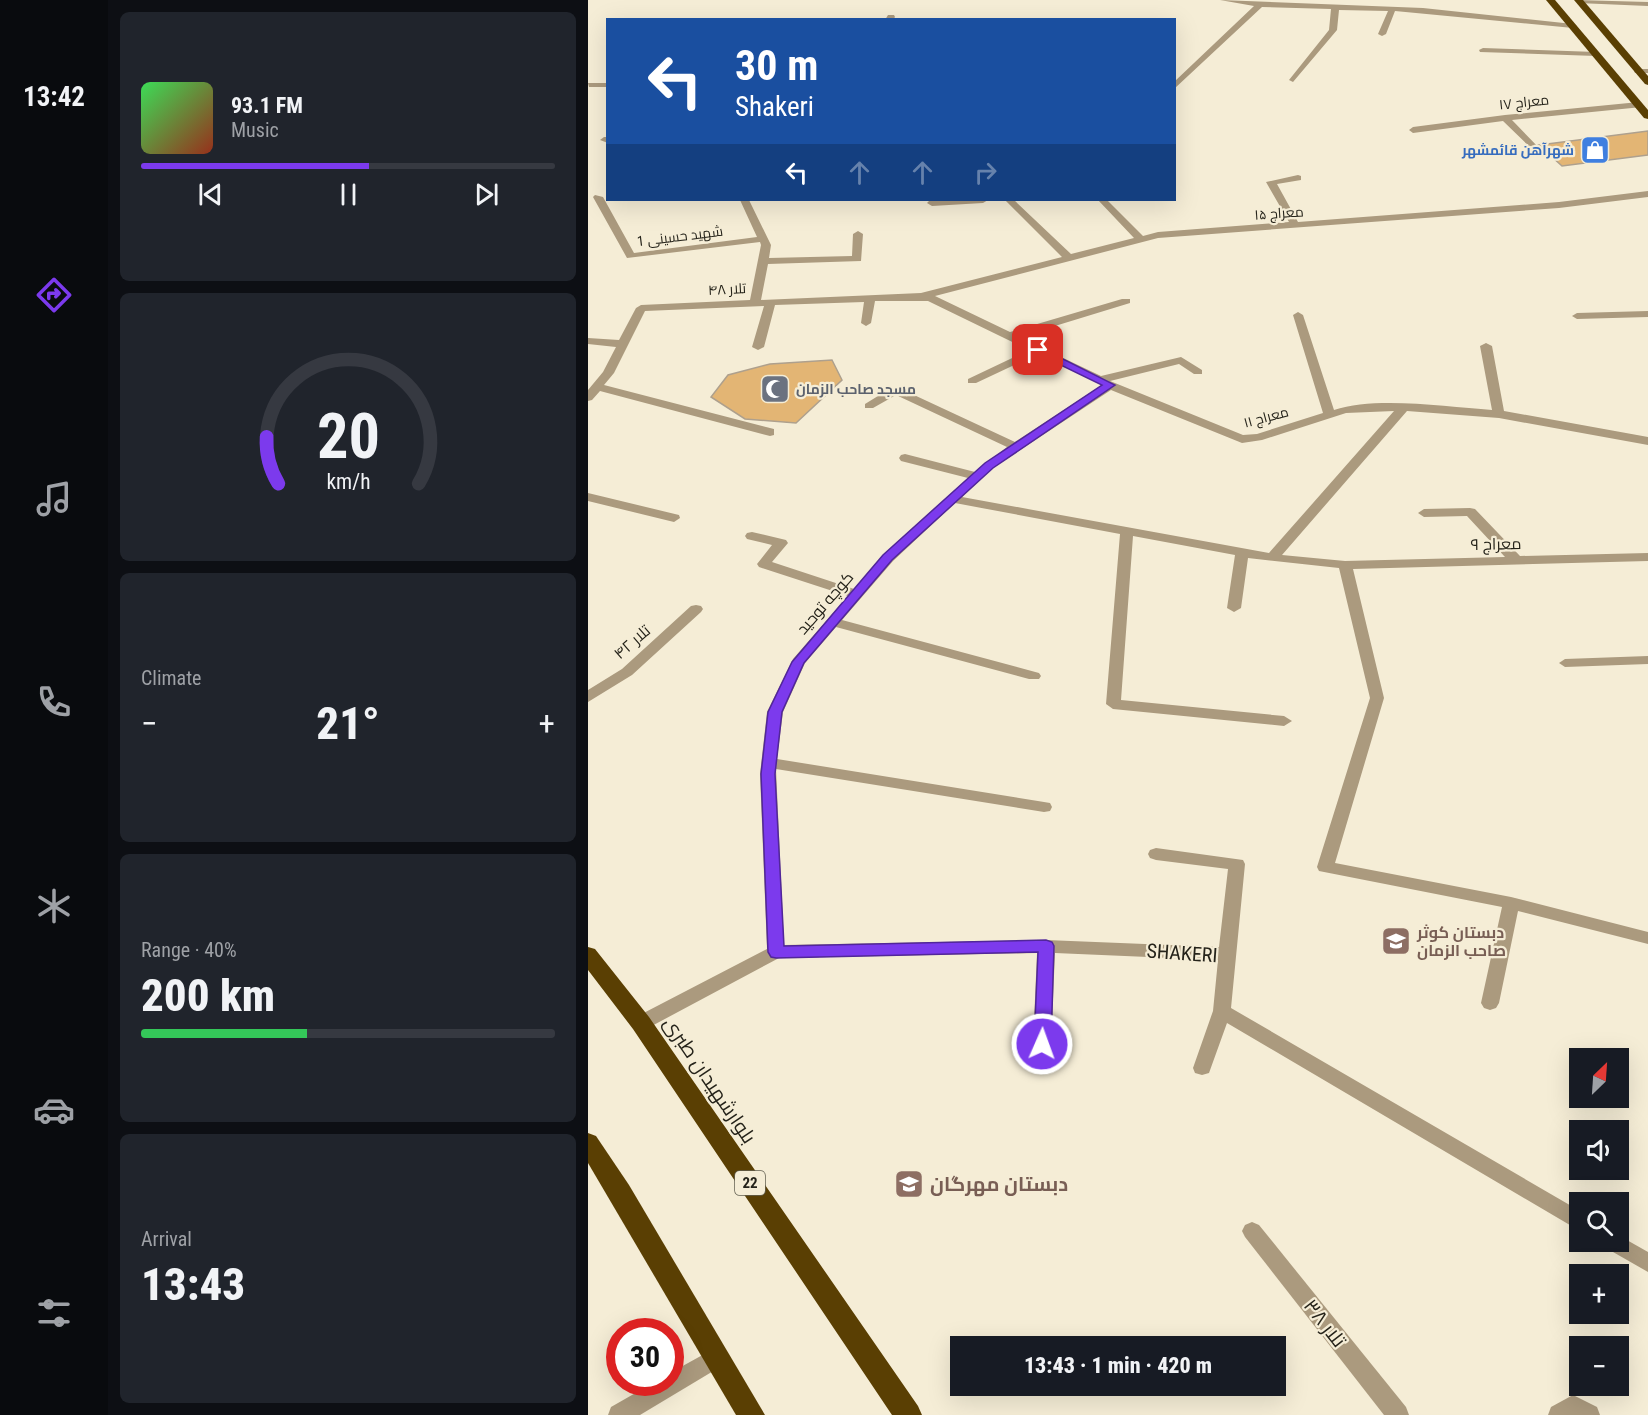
<!DOCTYPE html>
<meta charset="utf-8">
<style>
body{margin:0;font-family:"Roboto Condensed",Cairo,sans-serif;background:#20242c;color:#f1f3f6;height:100vh;display:flex;flex-direction:column;font-size:22px;white-space:nowrap}
*{box-sizing:border-box;margin:0}
p{font-size:20px;color:#9ea1a6}
.icon{flex:none;width:33px;height:33px;fill:none;stroke:currentColor;stroke-width:2;stroke-linecap:round;stroke-linejoin:round}
.map{position:relative;flex:1;overflow:hidden}
.drawer{display:flex;flex-direction:column;gap:12px;padding:12px;background:#0d0f14;width:480px}
.drawer>*{flex:none}
.hud{position:absolute;left:18px;top:18px;width:570px;height:183px;border-radius:0px;box-shadow:0 6px 24px #0002;background:#1a4fa0;color:#fff;overflow:hidden}
.needle{width:39px;rotate:25deg}
.fabs{position:absolute;left:981px;top:1048px;display:grid;gap:12px}
.fabs a{display:grid;place-items:center;width:60px;height:60px;border-radius:0px;background:#171b24;box-shadow:0 6px 24px #0002;font-size:30px}
.speed{position:absolute;left:18px;top:1318px;display:flex;gap:12px;font-size:30px;font-weight:700;text-align:center}
.speed>*{display:grid;place-content:center;width:78px;height:78px;border-radius:50%;background:#171b24;box-shadow:0 6px 24px #0002;line-height:1}
.speed .limit{border:9px solid #d22;background:#fff;color:#111}
.pin{position:absolute;display:grid;place-items:center;width:51px;height:51px;color:#fff;margin:-26px;border-radius:12px;box-shadow:0 3px 9px #0006}
.me{position:absolute;width:66px;margin:-33px;rotate:2deg;stroke-linejoin:round;filter:drop-shadow(0 0 4px #0008)}
.turn{display:flex;align-items:center;gap:21px;height:126px;padding:0 30px;font-size:27px}
.turn .icon{width:78px;height:78px;stroke-width:2.5}
.turn b{display:block;font-size:42px;line-height:51px}
.lanes{display:flex;align-items:center;height:57px;padding:0 30px;background:#0003;justify-content:center;gap:30px;direction:ltr}
.lanes .off{opacity:.35}
.big{font-size:45px;font-weight:800;line-height:1.1}
.drawer .tile{flex:1;display:flex;flex-direction:column;justify-content:center;gap:9px;min-width:0;padding:0 21px;border-radius:9px;background:#20242c}
.drawer .dial{align-items:center;gap:0}
.dial svg{height:156px;overflow:visible;fill:none;stroke:#363941;stroke-width:7;stroke-linecap:round;text-anchor:middle}
.dial text{fill:#f1f3f6;stroke:none}
.song{display:flex;align-items:center;gap:18px}
.cover{width:72px;height:72px;border-radius:9px;background:linear-gradient(135deg,hsl(130 70% 55%),hsl(10 70% 35%))}
.played{height:6px;border-radius:3px;background:linear-gradient(90deg,#7c3aed 55%,#363941 55%)}
.keys{display:flex;justify-content:space-around;direction:ltr}
.heat{display:flex;justify-content:space-between;align-items:center;font-size:33px;direction:ltr}
.charge{height:9px;border-radius:4px;background:linear-gradient(90deg,#34c759 40%,#363941 0)}
.trip{position:absolute;left:362px;top:1336px;width:336px;height:60px;border-radius:0px;background:#171b24;box-shadow:0 6px 24px #0002;font-weight:800;line-height:60px;text-align:center}
main{display:flex;flex:1;min-height:0}
.dock{display:flex;flex-direction:column;width:108px;justify-content:space-around;align-items:center;background:#090b0e;color:#9ea1a6}
.dock .icon{width:42px;height:42px}
.dock .selected{color:#7c3aed}
.dock b{font-size:27px;color:#f1f3f6}
.map>svg:first-child{display:block}
</style>
<main>
<nav class="dock">
<b>13:42</b>
<svg class="icon selected" aria-label="directions" viewBox="0 0 24 24"><path d="M12 3l9 9-9 9-9-9zM9 14v-3h6M13 9l2 2-2 2"/></svg>
<svg class="icon" aria-label="music" viewBox="0 0 24 24"><path d="M9 18V5l10-2v13"/><circle cx="6" cy="18" r="3"/><circle cx="16" cy="16" r="3"/></svg>
<svg class="icon" aria-label="phone" viewBox="0 0 24 24"><path d="M5 4h4l2 5-3 2q2 4 5 5l2-3 5 2v4C11 20 4 13 5 4z"/></svg>
<svg class="icon" aria-label="climate" viewBox="0 0 24 24"><path d="M12 3v18M4 7l16 10M4 17L20 7"/></svg>
<svg class="icon" aria-label="car" viewBox="0 0 24 24"><path d="M5 17H2v-5l4-1 3-4h7l3 4 3 1v5h-3M9 17h6M6 11h13"/><circle cx="7" cy="17" r="2"/><circle cx="17" cy="17" r="2"/></svg>
<svg class="icon" aria-label="filters" viewBox="0 0 24 24"><path d="M4 7h16M4 17h16"/><circle cx="9" cy="7" r="2"/><circle cx="15" cy="17" r="2"/></svg>
</nav>
<section class="drawer">
<div class="tile">
<div class="song"><i class="cover"></i><div><b>93.1 FM</b><p>Music</p></div></div>
<div class="played"></div>
<div class="keys"><svg class="icon" aria-label="previous" viewBox="0 0 24 24"><path d="M18 5L8 12l10 7zM5 5v14"/></svg><svg class="icon" aria-label="pause" viewBox="0 0 24 24"><path d="M8 5v14M16 5v14"/></svg><svg class="icon" aria-label="next" viewBox="0 0 24 24"><path d="M6 5l10 7-10 7zM19 5v14"/></svg></div>
</div>
<div class="tile dial"><svg viewBox="0 0 100 80">
<path d="M14 69A42 42 0 1 1 86 69"/>
<path d="M14 69A42 42 0 0 1 8 45" stroke="#7c3aed"/>
<text x="50" y="56" font-size="32" font-weight="700">20</text>
<text x="50" y="72" font-size="11">km/h</text>
</svg></div>
<div class="tile"><p>Climate</p>
<div class="heat"><a>−</a><b class="big">21°</b><a>+</a></div>
</div>
<div class="tile"><p>Range · 40%</p><b class="big">200 km</b><div class="charge"></div></div>
<div class="tile"><p>Arrival</p><b class="big">13:43</b></div>
</section>
<div class="map">
<svg width="1060" height="1415" viewBox="0 0 1060 1415">
<rect width="100%" height="100%" fill="#f5edd6"/>
<g fill="#e3b574" stroke="#aea08d" stroke-width="1.5">
<polygon points="1060,131 1060,155 974,166 951,145"/>
<polygon points="244,360 254,380 208,423 157,419 123,397 140,375 182,364"/>
</g>
<g fill="none" stroke-linecap="round" stroke-linejoin="round">
<g fill="#ab9a7e" fill-rule="evenodd">
<polygon points="988,0 1060,2 1060,6 990,3"/>
<polygon points="1060,656 1060,664 977,667 971,663 977,659"/>
</g>
<g fill="#ab9a7e" fill-rule="evenodd">
<polygon points="632,0 835,8 985,24 989,26 985,28 807,11 798,34 794,36 790,34 800,11 751,10 749,30 705,82 701,80 741,30 743,9 674,7 586,89 586,82 666,6"/>
<polygon points="300,15 306,15 307,17 305,20 297,20"/>
<polygon points="895,48 1008,52 1012,54 1008,56 892,52 891,50"/>
<polygon points="1050,69 1060,69 1060,73 1047,73 1046,71"/>
<polygon points="0,83 20,83 20,87 1,87"/>
<polygon points="1051,102 1055,105 1054,107 924,120 953,150 953,154 950,155 915,121 825,133 821,130 825,127 917,115"/>
<polygon points="16,137 20,137 20,143 12,140"/>
<path d="M710,175l3,1v4l-24,4 21,38 261,-20 89,-11v6l-89,11 -401,30 -223,58 75,36 112,-33h8v4l-111,34 82,39 80,-19 21,13v4h-8l-15,-10 -69,17 133,54 14,-1 66,-21 -30,-98 5,-3 5,3 31,95c42,-14 113,-3 158,0l-12,-64 6,-3 6,3 12,65 144,26v8l-149,-27 -92,-7 -125,144 63,6 160,-4 -38,-41 -43,1 -6,-4 6,-4 46,-1 5,1 45,47 128,-3v8l-295,8 31,129 -49,165 176,34 137,35v12l-130,-33 -19,92 -3,5 -6,2 -6,-2 -3,-5 21,-96 -183,-36 -2,-4 53,-169 -31,-130 -91,-10 -7,50 -7,4 -7,-4 8,-53 -102,-19 -12,164 163,16 8,5 -8,5 -171,-17 -7,-5 14,-170 -165,-31 -62,58 -51,59 197,53 2,3 -2,3h-10l-193,-52 -31,36 -22,49 -6,47 267,43 6,1 2,4 -2,4 -6,1 -268,-43 8,176 262,-5 173,7 9,-78 -72,-9 -6,-2 -2,-4 2,-4 6,-2 87,12 2,4 -14,144 349,203v20l-353,-208 -18,50 -7,2 -7,-2 -2,-5 20,-57 5,-51 -163,-7 -4,91 -2,5 -7,2 -7,-2 -2,-5 4,-91 -258,5 -131,70 -7,2 -7,-2 -2,-5 2,-5 133,-69 -7,-175 7,-62 26,-53 55,-63 -89,-29 -2,-3 15,-19 -25,-6 -2,-3 2,-3 5,-1 34,8 2,3 -16,19 82,27 29,-34 85,-77 -67,-17 -2,-3 2,-3 4,-1 70,18 32,-25 -111,-52 -23,13h-8v-4l26,-16h8l116,54 87,-57 -64,-31 -62,29h-8v-4l61,-29 -101,-49h-53l-4,22 -5,3 -5,-3 3,-21 -89,3 -11,42 -6,3 -6,-3 12,-41 -119,5 -31,62 -10,12 170,44v6l-4,1 -170,-45 -8,9 -4,1v-11l15,-18 13,-25 -28,-3v-6l31,2 17,-32 5,-3 109,-5 11,-55 -1,-3 -133,16 -34,-61 2,-2 8,2 31,56 123,-16 -17,-37h9l22,45 -2,13 83,-2 1,-22 5,-3 5,3 -2,27 -93,3 -7,36 160,-7 141,-36 -57,-57h9l57,54 63,-16 -36,-38h9l36,36 15,-4 131,-10 -23,-40zM523,390l131,53 20,-3 84,-27 48,-2 -125,142 -307,-56 31,-29z"/>
<polygon points="342,200 400,200 395,203 344,206 339,203"/>
<polygon points="1060,311 1060,317 989,319 984,316 989,313"/>
<polygon points="0,493 91,515 92,518 86,522 0,501"/>
<polygon points="108,605 113,606 115,609 113,612 44,675 0,702 0,690 34,669 103,606"/>
<polygon points="664,1222 671,1225 818,1407 821,1415 796,1415 657,1237 654,1231 657,1225"/>
<polygon points="1030,1235 1060,1252 1060,1272 1018,1248 1015,1242 1030,1242"/>
<polygon points="129,1347 137,1350 140,1357 137,1364 52,1415 20,1415 23,1407 65,1383 82,1383 82,1373"/>
<polygon points="985,1395 1009,1407 1012,1415 960,1415 963,1407"/>
</g>
<g fill="#5a3f03" fill-rule="evenodd">
<polygon points="958,0 967,0 1060,110 1060,119 1056,118"/>
<polygon points="986,0 995,0 1060,76 1060,85 1057,84"/>
<polygon points="0,947 7,949 61,1017 330,1406 334,1415 304,1415 45,1029 0,970"/>
<polygon points="0,1133 8,1136 41,1185 177,1415 148,1415 0,1163"/>
</g>
</g>
<polygon fill="#7c3aed" stroke="#51269a" stroke-width="1.5" points="446,348 453,348 527,385 405,468 304,560 216,663 194,712 187,774 196,946 458,940 464,942 466,946 463,1044 460,1049 454,1051 448,1049 446,1044 450,952 188,958 183,957 180,952 173,774 180,712 204,662 295,555 397,463 514,385 446,352"/>
<defs>
<g id="shop-square" transform="scale(1.5)"><rect x="-9" y="-9" width="18" height="18" rx="4" fill="#3f7fe0" stroke="#f5edd6"/><path d="M-5-2.5h2.3a2.7 3.5 0 0 1 5.4 0H5L5.5 6h-11ZM-1.5-2.5h3a1.5 2.3 0 0 0-3 0Z" fill="#fff"/></g>
<g id="mosque-square" transform="scale(1.5)"><rect x="-9" y="-9" width="18" height="18" rx="4" fill="#6b7280" stroke="#f5edd6"/><path d="M3.5-4.9A6 6 0 1 0 3.5 4.9A5 5 0 1 1 3.5-4.9Z" fill="#fff"/></g>
<g id="school-square" transform="scale(1.5)"><rect x="-9" y="-9" width="18" height="18" rx="4" fill="#8d6e63" stroke="#f5edd6"/><path d="M0-5L7-2L0 1L-7-2ZM-4 1L0 2.5L4 1V4Q0 6-4 4Z" fill="#fff"/></g>
</defs>
<g fill-rule="evenodd">
<use href="#shop-square" x="1007" y="150"/>
<use href="#mosque-square" x="187" y="389"/>
<use href="#school-square" x="808" y="941"/>
<use href="#school-square" x="321" y="1184"/>
</g>
<g text-anchor="middle" dominant-baseline="central" stroke-width="4.5" stroke-linejoin="round" paint-order="stroke">
<g font-size="14" fill="#25231a" stroke="#f5edd6">
<text transform="translate(936 102) rotate(-6)">معراج ۱۷</text>
<text transform="translate(691 213) rotate(-4)">معراج ۱۵</text>
<text transform="translate(92 236) rotate(-7)">شهید حسینی 1</text>
<text transform="translate(139 289) rotate(-3)">تلار ۴۸</text>
<text transform="translate(678 417) rotate(-15)">معراج ۱۱</text>
</g>
<g font-size="14" font-weight="bold" fill="#366cbe" stroke="#f5edd6" text-anchor="end">
<text x="986" y="150">شهرآهن قائمشهر</text>
</g>
<g font-size="14" font-weight="bold" fill="#5b616d" stroke="#f5edd6" text-anchor="start">
<text x="208" y="389">مسجد صاحب الزمان</text>
</g>
<rect fill="#f5edd6" stroke="#636052" stroke-width="1.5" x="147" y="1171" width="30" height="24" rx="4.5"/>
<g font-size="15" font-weight="bold" fill="#25231a">
<text x="162" y="1183">22</text>
</g>
<g font-size="16" fill="#25231a" stroke="#f5edd6">
<text transform="translate(908 544) rotate(-1)">معراج ۹</text>
<text transform="translate(237 603) rotate(-49)">کوچه توحید</text>
<text transform="translate(44 642) rotate(-41)">تلار ۴۲</text>
</g>
<g font-size="16" font-weight="bold" fill="#785e54" stroke="#f5edd6" text-anchor="start">
<text x="829" y="932">دبستان کوثر<tspan x="829" dy="18">صاحب الزمان</tspan></text>
</g>
<g font-size="20" fill="#25231a" stroke="#f5edd6">
<text transform="translate(594 953) rotate(4)">SHAKERI</text>
<text transform="translate(122 1080) rotate(56)">بلوارشهیدان طبری</text>
<text transform="translate(737 1323) rotate(52)">تلار ۳۸</text>
</g>
<g font-size="20" font-weight="bold" fill="#785e54" stroke="#f5edd6" text-anchor="start">
<text x="342" y="1184">دبستان مهرگان</text>
</g>
</g>
</svg>
<div class="fabs">
<a><svg class="needle" viewBox="-14 -14 28 28"><path d="M0-13l5 13h-10z" fill="#e53935"/><path d="M0 13l5-13h-10z" fill="#9ea1a6"/></svg></a>
<a><svg class="icon" aria-label="sound" viewBox="0 0 24 24"><path d="M4 9h4l5-4v14l-5-4H4zM17 9q2 3 0 6"/></svg></a>
<a><svg class="icon" aria-label="search" viewBox="0 0 24 24"><circle cx="10" cy="10" r="6"/><path d="M15 15l6 6"/></svg></a>
<a>+</a>
<a>−</a>
</div>
<div class="speed"><div class="limit">30</div></div>
<div class="pin" style="left:450px;top:350px;background:#d93025"><svg class="icon" aria-label="arrive" viewBox="0 0 24 24"><path d="M6 21V4h12l-3 4 3 4H6"/></svg></div>
<svg class="me" style="left:454px;top:1044px" viewBox="-20 -20 40 40"><circle r="17" fill="#7c3aed" stroke="#fff" stroke-width="3"/><path d="M0-11L8 9 0 5-8 9z" fill="#fff"/></svg>
<div class="trip">13:43 · 1 min · 420 m</div>
<div class="hud">
<div class="turn"><svg class="icon" aria-label="left" viewBox="0 0 24 24"><path d="M17 20v-9H6M10 6l-5 5 5 5"/></svg><div><b>30 m</b>Shakeri</div></div>
<div class="lanes"><svg class="icon" aria-label="left" viewBox="0 0 24 24"><path d="M17 20v-9H6M10 6l-5 5 5 5"/></svg><svg class="icon off" aria-label="ahead" viewBox="0 0 24 24"><path d="M12 20V5M6 11l6-6 6 6"/></svg><svg class="icon off" aria-label="ahead" viewBox="0 0 24 24"><path d="M12 20V5M6 11l6-6 6 6"/></svg><svg class="icon off" aria-label="right" viewBox="0 0 24 24"><path d="M7 20v-9h11M14 6l5 5-5 5"/></svg></div>
</div>
</div>
</main>
